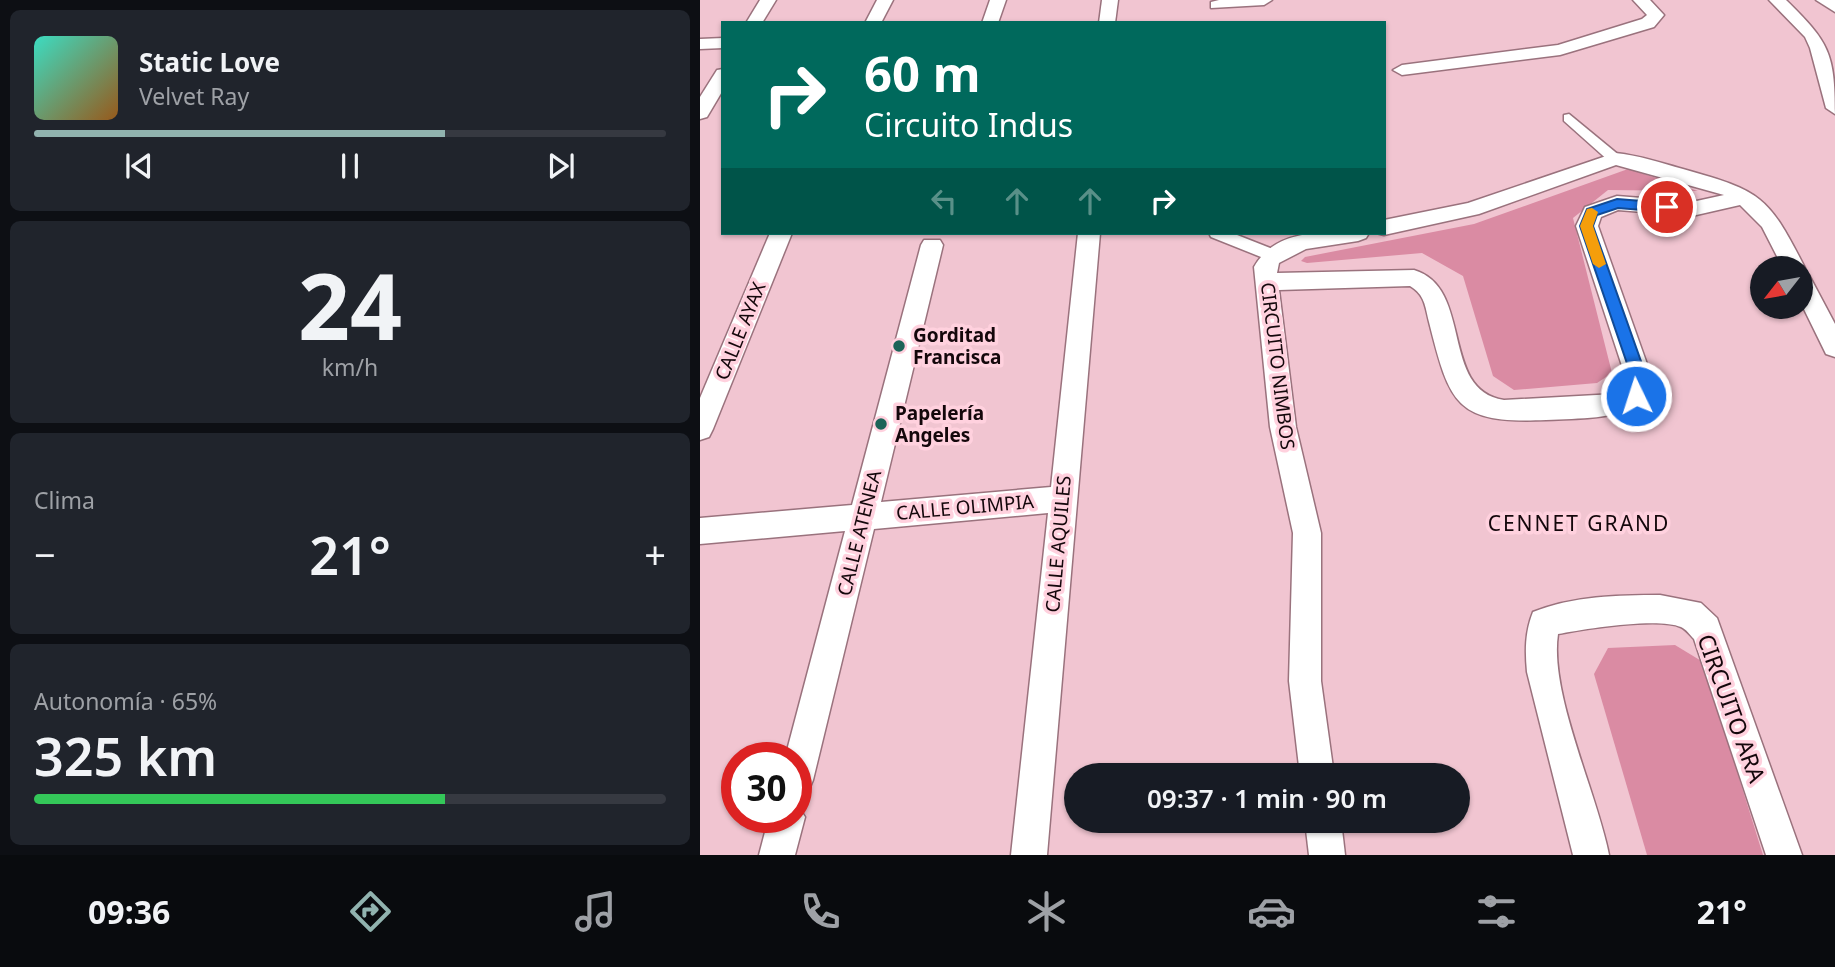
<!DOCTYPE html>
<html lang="es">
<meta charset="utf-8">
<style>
body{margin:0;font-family:"Noto Sans",sans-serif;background:#20242c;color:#f1f3f6;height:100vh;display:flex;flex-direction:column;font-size:26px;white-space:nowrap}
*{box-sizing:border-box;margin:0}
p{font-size:23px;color:#9ea1a6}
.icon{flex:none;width:38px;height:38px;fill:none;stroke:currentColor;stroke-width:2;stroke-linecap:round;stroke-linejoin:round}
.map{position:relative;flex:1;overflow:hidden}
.side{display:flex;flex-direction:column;gap:10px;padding:10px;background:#0d0f14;width:700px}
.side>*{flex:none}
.hud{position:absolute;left:21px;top:21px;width:665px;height:214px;border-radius:0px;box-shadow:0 2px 5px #0004;background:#00695c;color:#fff;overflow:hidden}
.needle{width:46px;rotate:239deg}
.buttons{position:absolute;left:1050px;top:256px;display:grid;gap:14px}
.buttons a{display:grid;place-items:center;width:63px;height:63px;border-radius:50%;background:#171b24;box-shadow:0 2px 5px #0004;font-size:35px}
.speed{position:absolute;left:21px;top:742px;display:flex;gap:14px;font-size:35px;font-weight:700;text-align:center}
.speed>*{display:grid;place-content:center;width:91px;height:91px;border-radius:50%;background:#171b24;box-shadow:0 2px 5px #0004;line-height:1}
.speed .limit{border:10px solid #d22;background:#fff;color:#111}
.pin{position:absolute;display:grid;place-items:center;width:60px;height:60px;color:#fff;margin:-30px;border:4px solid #fff;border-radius:50%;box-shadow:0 2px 7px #0007}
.me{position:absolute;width:77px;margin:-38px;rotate:356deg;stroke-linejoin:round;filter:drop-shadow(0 0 5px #0008)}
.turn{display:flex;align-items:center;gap:24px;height:147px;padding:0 28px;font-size:32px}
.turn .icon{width:91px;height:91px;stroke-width:2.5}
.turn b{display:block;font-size:49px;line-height:60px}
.lanes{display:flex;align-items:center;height:66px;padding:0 28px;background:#0003;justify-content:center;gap:35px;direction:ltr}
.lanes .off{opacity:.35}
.big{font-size:52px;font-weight:600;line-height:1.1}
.side .widget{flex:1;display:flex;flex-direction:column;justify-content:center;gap:10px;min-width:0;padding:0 24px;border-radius:10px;background:#20242c}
.side .dial{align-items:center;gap:0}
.dial b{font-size:91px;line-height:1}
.song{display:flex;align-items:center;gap:21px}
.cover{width:84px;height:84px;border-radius:10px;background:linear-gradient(135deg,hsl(170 70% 55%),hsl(30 70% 35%))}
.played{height:7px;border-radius:4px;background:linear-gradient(90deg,#91b3af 65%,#363941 65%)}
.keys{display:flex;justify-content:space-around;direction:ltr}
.heat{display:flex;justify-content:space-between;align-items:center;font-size:38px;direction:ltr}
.charge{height:10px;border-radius:5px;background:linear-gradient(90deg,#34c759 65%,#363941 0)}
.trip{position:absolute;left:364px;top:763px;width:406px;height:70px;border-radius:35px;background:#171b24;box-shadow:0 2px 5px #0004;font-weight:600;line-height:70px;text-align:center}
.menu{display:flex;height:112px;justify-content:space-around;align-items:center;background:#090b0e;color:#9ea1a6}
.menu .icon{width:49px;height:49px}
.menu .current{color:#91b3af}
.menu b{font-size:32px;color:#f1f3f6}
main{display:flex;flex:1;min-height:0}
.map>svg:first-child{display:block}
</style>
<main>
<section class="side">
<div class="widget">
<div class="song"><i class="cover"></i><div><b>Static Love</b><p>Velvet Ray</p></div></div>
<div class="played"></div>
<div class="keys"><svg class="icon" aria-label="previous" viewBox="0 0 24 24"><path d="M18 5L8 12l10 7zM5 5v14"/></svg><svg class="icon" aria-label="pause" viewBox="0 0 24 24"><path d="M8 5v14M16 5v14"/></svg><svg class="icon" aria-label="next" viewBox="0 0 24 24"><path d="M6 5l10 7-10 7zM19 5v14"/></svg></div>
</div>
<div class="widget dial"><b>24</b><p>km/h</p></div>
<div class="widget"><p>Clima</p>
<div class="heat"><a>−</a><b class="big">21°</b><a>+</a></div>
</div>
<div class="widget"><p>Autonomía · 65%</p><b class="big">325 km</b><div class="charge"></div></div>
</section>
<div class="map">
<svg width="1135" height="855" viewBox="0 0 1135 855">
<rect width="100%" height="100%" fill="#f1c5d1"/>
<g fill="#da8ba3">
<polygon points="928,169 998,191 908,190 873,218 912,373 897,383 814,390 793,376 763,276 722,253 607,263 601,261 605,257 774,224"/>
<polygon points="975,645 1003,662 1063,855 947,855 894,674 908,648"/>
</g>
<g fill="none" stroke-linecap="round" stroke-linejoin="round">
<g stroke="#9a727d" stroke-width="3">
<g id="pedestrian">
<polygon points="869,114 920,156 920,162 910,162 864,121 864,115"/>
<polygon points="509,233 532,233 578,251 580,255 578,259 566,259 511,237"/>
</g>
</g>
<g stroke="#9a727d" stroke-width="3">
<g id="minor">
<polygon points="60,0 76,0 62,23 46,23"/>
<polygon points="177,0 193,0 181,23 165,23"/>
<polygon points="290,0 306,0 298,23 282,23"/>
<polygon points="402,0 418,0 415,23 399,23"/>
<polygon points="519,0 572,0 564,5 511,8 511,2"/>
<polygon points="933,0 950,0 964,15 954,27 860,55 702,75 693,70 702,65 858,45 942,19 947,15"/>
<path d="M1069,0h17c43,42 49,53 49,114l-9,-6 -16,-60 -5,-11z"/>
<polygon points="1116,0 1135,0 1135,12"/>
<polygon points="23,38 23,48 0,49 0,39"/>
<polygon points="23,69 23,90 7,117 0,119 0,97 17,70"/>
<path d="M915,153c23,2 46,10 68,16 78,22 85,26 122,99l-3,5 7,2 26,49v33l-9,-3 -25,-51v-35h-18l-21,-41 -22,-22 -48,11 -74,-6 -17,7 -3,9 55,155 -8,22c-32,17 -64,15 -99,17 -90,4 -96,-15 -117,-98 -4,-16 -4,-27 -19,-36l-131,4 17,137 25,106v148l13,94h-34l-11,-94 4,-148 -23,-106 -16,-160c23,-41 74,-34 115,-34l-3,5 -8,3 -52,8 -27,14 -2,10 137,-3c60,18 25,120 90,130l111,-6 10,-4 2,-9 -51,-155 9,-19 32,-11 75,6 32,-7 -108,-30 -137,49 -95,21 -8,-2h8v-13l84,-17z"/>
<polygon points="70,233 92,233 13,429 9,437 0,440 0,398"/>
<polygon points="378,233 400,233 347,855 311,855 348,513 174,529 113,780 108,792 96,797 96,758 85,758 145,531 0,544 0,518 152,505 221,245 224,240 240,240 243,245 181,502 351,487"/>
<path d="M960,595l41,8 16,15 85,237h-36l-72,-216c-4,-4 -8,-10 -13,-12 -23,-10 -97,2 -123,7 -9,59 39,159 51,221h-36l-46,-183c-2,-21 -2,-40 6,-60 40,-16 85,-17 127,-17z"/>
<polygon points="96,803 105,817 95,855 59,855 69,817 96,817"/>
<polygon points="605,821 641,821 645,855 609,855"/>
</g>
</g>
<use href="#pedestrian" fill="#fff" fill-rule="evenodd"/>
<use href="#minor" fill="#fff" fill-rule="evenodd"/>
</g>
<polygon fill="#1a73e8" stroke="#114b97" stroke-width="2" points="917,199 967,203 974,207 967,212 918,208 897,215 893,226 948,381 942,401 936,402 928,396 933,381 880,226 887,209"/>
<polygon fill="#f59e0b" points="892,208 898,212 893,226 906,264 899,268 893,264 880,226 887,209"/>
<g fill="#1c6458" stroke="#ffd1de" stroke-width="2.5">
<circle cx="199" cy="346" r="7"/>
<circle cx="181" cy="424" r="7"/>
</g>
<g text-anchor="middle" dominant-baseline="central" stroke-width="7" stroke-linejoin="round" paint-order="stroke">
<g font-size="19" fill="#14070b" stroke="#ffd1de">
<text transform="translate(40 331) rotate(-68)">CALLE AYAX</text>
<text transform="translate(578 366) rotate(83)">CIRCUITO NIMBOS</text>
<text transform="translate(265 507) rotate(-5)">CALLE OLIMPIA</text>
<text transform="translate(159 533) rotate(-76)">CALLE ATENEA</text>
<text transform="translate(358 544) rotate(-85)">CALLE AQUILES</text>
</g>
<g font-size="19" font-weight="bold" fill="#14070b" stroke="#ffd1de" text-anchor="start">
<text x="213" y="335">Gorditad<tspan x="213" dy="22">Francisca</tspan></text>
<text x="195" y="413">Papelería<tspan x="195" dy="22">Angeles</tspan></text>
</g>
<g font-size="21" letter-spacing="2" fill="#14070b" stroke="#ffd1de">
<text x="879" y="523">CENNET GRAND</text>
</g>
<g font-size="23" fill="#14070b" stroke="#ffd1de">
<text transform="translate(1032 708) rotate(70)">CIRCUITO ARA</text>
</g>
</g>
</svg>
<div class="buttons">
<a><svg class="needle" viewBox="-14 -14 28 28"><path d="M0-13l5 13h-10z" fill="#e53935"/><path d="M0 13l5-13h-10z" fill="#9ea1a6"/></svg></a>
</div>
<div class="speed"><div class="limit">30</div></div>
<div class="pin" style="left:967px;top:207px;background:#d93025"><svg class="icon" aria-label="arrive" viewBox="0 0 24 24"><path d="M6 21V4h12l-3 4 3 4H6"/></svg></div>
<svg class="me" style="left:936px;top:396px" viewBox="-20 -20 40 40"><circle r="17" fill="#1a73e8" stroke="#fff" stroke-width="3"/><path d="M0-11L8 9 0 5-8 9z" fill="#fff"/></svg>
<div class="trip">09:37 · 1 min · 90 m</div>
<div class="hud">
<div class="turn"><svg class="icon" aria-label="right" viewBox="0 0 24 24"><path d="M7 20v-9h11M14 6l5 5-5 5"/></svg><div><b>60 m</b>Circuito Indus</div></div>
<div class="lanes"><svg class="icon off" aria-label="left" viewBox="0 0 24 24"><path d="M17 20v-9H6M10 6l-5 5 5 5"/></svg><svg class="icon off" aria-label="ahead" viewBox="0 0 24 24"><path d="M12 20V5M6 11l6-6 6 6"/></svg><svg class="icon off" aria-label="ahead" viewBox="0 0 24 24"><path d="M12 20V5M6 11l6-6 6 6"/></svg><svg class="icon" aria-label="right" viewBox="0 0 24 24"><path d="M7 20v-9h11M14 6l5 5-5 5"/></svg></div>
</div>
</div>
</main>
<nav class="menu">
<b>09:36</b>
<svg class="icon current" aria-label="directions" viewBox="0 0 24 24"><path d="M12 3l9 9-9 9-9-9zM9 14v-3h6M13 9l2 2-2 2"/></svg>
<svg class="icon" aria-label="music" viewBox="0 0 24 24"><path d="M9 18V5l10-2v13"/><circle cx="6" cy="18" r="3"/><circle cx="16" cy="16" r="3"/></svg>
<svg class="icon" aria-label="phone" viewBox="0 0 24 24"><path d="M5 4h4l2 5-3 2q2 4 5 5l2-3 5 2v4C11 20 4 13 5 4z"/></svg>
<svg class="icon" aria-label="climate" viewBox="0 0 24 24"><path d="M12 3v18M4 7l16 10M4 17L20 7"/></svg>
<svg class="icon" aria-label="car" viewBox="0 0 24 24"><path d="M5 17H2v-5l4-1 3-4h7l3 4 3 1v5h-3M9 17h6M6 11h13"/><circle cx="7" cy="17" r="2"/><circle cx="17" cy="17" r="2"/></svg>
<svg class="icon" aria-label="filters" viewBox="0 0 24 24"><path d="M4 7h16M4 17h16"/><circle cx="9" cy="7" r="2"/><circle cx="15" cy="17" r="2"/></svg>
<b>21°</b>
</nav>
